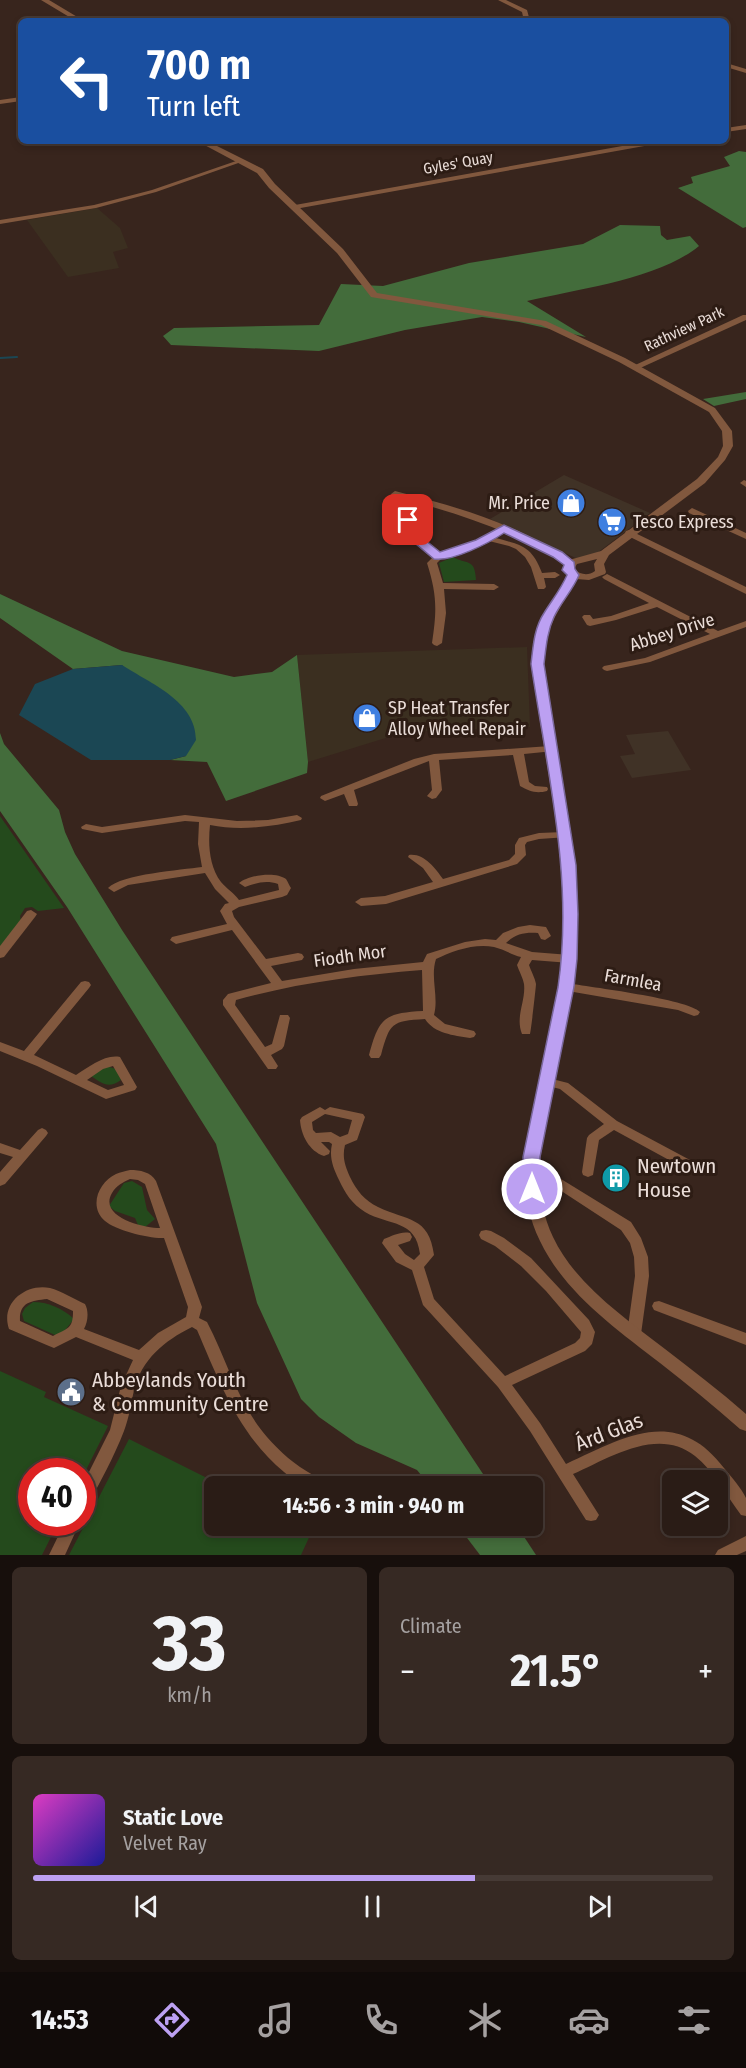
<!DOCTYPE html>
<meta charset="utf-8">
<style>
body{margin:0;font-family:"Fira Sans Condensed",sans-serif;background:#362923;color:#f1f3f6;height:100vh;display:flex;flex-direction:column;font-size:22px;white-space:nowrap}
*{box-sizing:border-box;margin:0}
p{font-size:20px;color:#a5a1a1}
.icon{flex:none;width:33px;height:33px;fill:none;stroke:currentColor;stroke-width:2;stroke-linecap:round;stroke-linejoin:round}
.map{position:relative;height:1555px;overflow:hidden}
.panel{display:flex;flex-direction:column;gap:12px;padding:12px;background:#170f0c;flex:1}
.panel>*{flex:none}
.top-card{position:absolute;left:18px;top:18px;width:711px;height:126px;border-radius:9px;box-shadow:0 3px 9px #0003,0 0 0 2px #463a35;background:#1a4fa0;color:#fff;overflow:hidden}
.tools{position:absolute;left:662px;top:1470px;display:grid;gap:12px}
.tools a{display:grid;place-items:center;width:66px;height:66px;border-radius:9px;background:#2a1c16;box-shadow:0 3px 9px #0003,0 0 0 2px #463a35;font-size:30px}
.speed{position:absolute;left:18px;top:1458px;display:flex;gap:12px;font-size:30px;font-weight:700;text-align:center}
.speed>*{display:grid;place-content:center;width:78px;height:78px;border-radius:50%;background:#2a1c16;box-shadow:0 3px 9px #0003,0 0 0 2px #463a35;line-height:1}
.speed .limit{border:9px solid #d22;background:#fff;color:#111}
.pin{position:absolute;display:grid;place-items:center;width:51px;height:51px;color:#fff;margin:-26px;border-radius:12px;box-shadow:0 3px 9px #0006}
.me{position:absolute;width:66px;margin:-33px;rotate:0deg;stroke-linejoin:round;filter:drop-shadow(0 0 4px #0008)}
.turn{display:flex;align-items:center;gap:21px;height:126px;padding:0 30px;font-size:27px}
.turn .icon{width:78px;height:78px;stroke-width:2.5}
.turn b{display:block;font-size:42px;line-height:51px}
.big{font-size:45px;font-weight:700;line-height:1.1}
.panel .tile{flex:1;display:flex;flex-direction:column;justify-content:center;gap:9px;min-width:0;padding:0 21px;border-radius:9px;background:#362923}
.panel .dial{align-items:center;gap:0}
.dial b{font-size:78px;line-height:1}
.song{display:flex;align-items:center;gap:18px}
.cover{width:72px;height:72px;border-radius:9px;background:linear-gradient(135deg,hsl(310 70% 55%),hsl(240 70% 35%))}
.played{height:6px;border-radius:3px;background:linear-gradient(90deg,#bca0f2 65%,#463a35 65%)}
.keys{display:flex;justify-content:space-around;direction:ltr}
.heat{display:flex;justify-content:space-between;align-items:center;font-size:33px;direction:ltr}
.panel .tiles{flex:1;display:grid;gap:12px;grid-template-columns:1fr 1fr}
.tile:last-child{grid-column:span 2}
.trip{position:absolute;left:204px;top:1476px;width:339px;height:60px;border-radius:9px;background:#2a1c16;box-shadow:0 3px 9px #0003,0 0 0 2px #463a35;font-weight:700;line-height:60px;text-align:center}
.dock{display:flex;height:96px;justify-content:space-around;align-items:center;background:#110b09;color:#a5a1a1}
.dock .icon{width:42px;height:42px}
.dock .on{color:#bca0f2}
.dock b{font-size:27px;color:#f1f3f6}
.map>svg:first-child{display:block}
</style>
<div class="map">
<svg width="746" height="1555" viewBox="0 0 746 1555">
<rect width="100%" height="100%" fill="#38251d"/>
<g fill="#403226">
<polygon points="564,475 650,513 593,556 578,559 490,519"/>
<polygon points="668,731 691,770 632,778 620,756 635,754 626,735"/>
</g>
<g fill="#3b2f20">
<polygon points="97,208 120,228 128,248 113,252 119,268 68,277 27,220"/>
<polygon points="527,647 530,727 405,732 308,762 297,655"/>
</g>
<g fill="#244a1c">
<path d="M453,557c13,8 22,0 23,23l-32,2 -5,-19z"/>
<polygon points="0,816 64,908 38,911 32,907 25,908 20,916 21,921 0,947"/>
<path d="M106,1066l10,3 5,11c-13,9 -18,4 -30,-4z"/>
<polygon points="132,1181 142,1187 147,1210 155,1219 145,1227 138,1225 135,1218 115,1211 109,1206 124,1183"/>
<path d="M33,1302c15,0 29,6 41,17l-12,15 -7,1 -31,-14 -2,-7 3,-6z"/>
<polygon points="0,1371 46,1392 44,1397 108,1426 83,1476 82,1472 32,1472 32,1522 58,1523 42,1555 0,1555"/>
<polygon points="129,1439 223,1486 214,1486 214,1526 300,1526 312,1531 301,1555 69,1555"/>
</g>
<g fill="#436c3b">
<polygon points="739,151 746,152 746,227 743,228 678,188 693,183 691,177 730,166 724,157"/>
<path d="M620,225l40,1 1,9 6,5 23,-4 9,10c-40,33 -121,43 -172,55l59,36 -67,-15 -37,-5 -77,13 -86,21 -148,-6 -8,-9 11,-8 145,-3 22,-41 42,2 86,-23 114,-19z"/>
<polygon points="746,392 746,399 714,406 703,399"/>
<polygon points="0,594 122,651 234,677 272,672 297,655 308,762 307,773 226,801 207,762 170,760 186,756 122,665 73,669 0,618"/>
<polygon points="0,733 4,744 59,810 65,832 75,854 122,930 491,1486 430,1486 417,1470 356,1443 319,1417 301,1399 257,1303 216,1144 67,907 0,811"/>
<polygon points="458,1526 517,1526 536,1555 480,1555"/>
</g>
<path fill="#1b4754" d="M122,665c29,19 74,36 74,75l-10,16 -16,4h-79l-72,-45 16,-31 38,-15z"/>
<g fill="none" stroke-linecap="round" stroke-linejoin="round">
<polyline stroke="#1b4754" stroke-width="2" points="0,358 17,357"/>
<g fill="#81583e" fill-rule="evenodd">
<polygon points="498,0 506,0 527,10 530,21 524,21 522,12"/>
<polygon points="726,63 746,69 746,73 726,67"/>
<polygon points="21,97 21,101 0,104 0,100"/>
<polygon points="746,125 746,129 726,132 726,128"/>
<polygon points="650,141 664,141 661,143 295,209 292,207 295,205"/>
<polygon points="239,160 244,161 156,192 96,208 0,224 0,220 94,205 152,190"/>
<polygon points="743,315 746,315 746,320 638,369 635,369 631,367"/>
<polygon points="744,480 746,481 746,487 740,483"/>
<path d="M395,491c51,13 102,27 149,53 10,5 22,12 31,20l-5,3 -3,-1c-54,-36 -113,-54 -175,-70l-1,-2z"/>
<polygon points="692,508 746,533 746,539 689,513 688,511"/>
<path d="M417,512l4,3 -13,12 31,27 38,-13 17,-9 5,3 -3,3c25,7 36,8 46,35l13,-1 5,3 -5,3h-11l2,9 -2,2h-6l-7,-22 -6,-10 -9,-8 -7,-3 -20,-5 -48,18 -4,4 6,20 51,1 5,3 -5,3 -50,-1 2,24 -4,30 -5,3 -3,-1 -2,-2c5,-33 5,-48 -5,-80l6,-6 -34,-29 2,-6z"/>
<polygon points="629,530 746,587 746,594 626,535 625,533 626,531"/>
<polygon points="607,574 718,631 746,621 746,627 650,662 607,671 604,670 602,668 604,666 645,658 710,634 657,607 616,620 590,626 587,625 582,617 584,615 590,615 593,619 611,616 649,603 604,579 602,577"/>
<path d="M550,746l5,3 -1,2 -30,3 5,28 6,4 12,1 1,2 -1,2c-11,3 -18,0 -27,-5l-7,-31 -74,5 3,30 -6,8 -4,1 -5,-3 5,-6 -3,-29 -75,29 4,14 -1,2h-8l-5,-12 -19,7 -5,-3 1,-2 93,-37 20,-5z"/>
<path d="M185,815l52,6 31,-1 29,-5 5,3 -1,2c-29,7 -62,11 -91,5 -2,19 -1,41 11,57 6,7 13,11 18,18l40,-10 -1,-6c-12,-4 -22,-1 -33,3l-6,-4c9,-8 37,-12 47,-4 1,1 4,8 5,9l-4,7 -5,2 -43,10 -7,4 2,6 32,42 32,-6 4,1 2,3 -2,3 -31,6 11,15 72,-12 69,-7 4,-8 38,-12 20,-3 11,1 7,-7 15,-6 12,-2 16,2 5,9 -6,4 -4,-1 -3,-6c-13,-1 -23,1 -32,10l26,9 38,3 4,1 2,3 -2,3 -4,1 -38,-3 -3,5c2,6 6,13 7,19 0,3 -5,47 -6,50h-8c-7,-17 4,-33 2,-50 -1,-6 -5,-13 -7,-19l4,-8c-9,-2 -18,-8 -27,-10 -19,-4 -42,4 -58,12 -6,18 3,38 -2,56l11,9 29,7 2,3 -2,3 -4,1c-17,-3 -35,-4 -45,-19 -34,2 -35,4 -44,36l-2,3h-8l-2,-3c10,-37 15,-42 54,-44l-1,-41c-63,5 -125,13 -186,30l-1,5 30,42 7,-3 8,-29h8l2,3 -6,28 -2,3 -11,6 7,11 -2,3h-8l-45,-64v-5l5,-6 43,-11 -39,-53 -56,14 -6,-4 2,-3 55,-13 -7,-13 5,-7 4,-1 -14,-14 -10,-16 -77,12 -14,7 -6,-4c14,-14 73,-18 94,-21l-4,-23 1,-22 -14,-1 -83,12 -20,-4 -1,-2 5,-3 16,3z"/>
<path d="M564,832l4,1 1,2 -1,2 -29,2 -12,3 -2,3 1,10 -9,9 -131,40 -25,2 -6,-4 6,-4 24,-2 48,-14 -10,-14 -15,-11 1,-2c15,-2 26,13 34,24l66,-19 6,-6v-9l4,-7 20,-5z"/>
<polygon points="31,910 37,914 35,917 4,957 0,958 0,946 27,911"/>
<path d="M85,981l4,1 2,3 -2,3 -55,67 42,20c13,-8 29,-21 44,-18l17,30 -2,3 -29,9 -69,-33 -37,-15v-9l24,9 57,-69zM113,1066l11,19 -16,5 -21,-10 16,-11z"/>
<path d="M566,983c24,4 122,16 134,29l-2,3 -4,1 -16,-6 -116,-20 -2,-3 2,-3z"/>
<path d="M548,1078l20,5 49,38 73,39 10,10 -1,3c-8,3 -13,-2 -19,-7l-66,-36 -15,10 -6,35 -5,2 -5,-2 -1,-3 5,-34 2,-3 15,-11 -44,-35 -16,-4 -2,-3 2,-3z"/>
<path d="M320,1107l5,3 5,-3 33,7 2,3 -8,23 -12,5c-3,12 0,21 5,32 6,13 15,24 28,30 29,14 51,9 56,48l-10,12 10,32 71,77 70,-33 5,-5 1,-6 -35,-41 -25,-25 -26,-20 -14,-7 -2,-4 2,-4 5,-1 5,1 13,7 27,20 58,62 6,12 -3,12 -7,7 -73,34 28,38 26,41c58,-27 110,-59 158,4 6,7 18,21 22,30 0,5 0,13 0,18l-5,-1c-15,-20 -27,-44 -46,-59 -37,-30 -86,2 -122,18l26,41 -3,5 -5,1 -5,-1 -56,-89 -32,-44 -75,-82 -11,-35 -16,-8 -14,-19 2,-4c8,-3 17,-8 26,-6l2,4 -2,4 -12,4 7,9 9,6 6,-6c-4,-35 -31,-28 -55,-42 -13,-8 -20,-19 -26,-32 -6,-12 -10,-23 -7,-36l-3,-2h-8l9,9 -1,3 -5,2c-15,-5 -23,-21 -24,-36l2,-3zM325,1114l27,6 -4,14 -8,3 -9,-5 -15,1 -3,-3 -1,-8z"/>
<polygon points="42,1128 46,1130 48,1133 46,1136 5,1184 0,1186 0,1172 13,1157 0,1153 0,1143 20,1150 38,1130"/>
<path d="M130,1170c10,0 21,2 26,11l46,126 -3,11 8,4c20,38 31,82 60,115 13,15 28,28 46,38 6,3 11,5 13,11 -6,0 -13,2 -19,0 -8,-1 -17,-9 -23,-14 -45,-37 -65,-91 -87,-142l-5,-3c-28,14 -50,32 -58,63 -3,14 -5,28 -10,41 -10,26 -24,51 -37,76l-5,1v-22l28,-56 11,-44 12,-26 -57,-23 -22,11 -5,-2 -40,-17c-9,-26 17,-46 41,-41 11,3 24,11 35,16 4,7 3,18 -1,25l55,21 19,-17 28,-16 2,-10 -24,-69c-14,1 -49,-8 -59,-17 -17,-15 -6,-39 11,-47 4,-2 10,-3 14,-4zM130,1179l8,1 7,4 15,44c-16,0 -62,-11 -48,-35 4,-7 11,-11 18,-14zM47,1299l26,12c0,18 -5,17 -20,25l-33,-15c-1,-19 11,-20 27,-22z"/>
<polygon points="548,1171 631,1222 641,1238 648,1257 649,1276 641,1334 639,1338 634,1340 629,1338 627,1334 635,1276 634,1257 630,1243 621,1230 543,1179 542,1176 543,1173"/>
<polygon points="659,1301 746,1333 746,1345 654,1310 652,1306 654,1302"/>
<polygon points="65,1522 80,1522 65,1555 49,1555"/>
<polygon points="395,1526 423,1526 417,1535 412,1537 398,1531"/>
<polygon points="746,1536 746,1551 737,1555 715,1555 718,1550"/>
</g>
<g fill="#81583e" fill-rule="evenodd">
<polygon points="41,0 49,0 84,21 76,21"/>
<path d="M197,141h10l56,28 12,15 68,65 34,44 169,28 79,37 90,50 17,23 1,15 -8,14 -20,23 -96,72 -5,9 2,8 -1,2 -16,6 -13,-1c-18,36 -30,42 -32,86 11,93 35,185 32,279 -1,48 -14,96 -23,143 -10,53 -24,99 0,150 22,47 72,81 112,112 27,21 55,42 81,65v17l-6,-2c-26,-23 -53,-45 -80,-66 -45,-35 -95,-70 -120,-122 -25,-51 -13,-97 -2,-150 10,-49 23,-98 25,-147 4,-94 -20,-186 -31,-279l3,-25 5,-17 28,-48 -5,-5 6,-10 32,-9 96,-72 21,-22 5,-11 -1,-15 -13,-19 -90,-50 -78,-37 -170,-28 -34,-44 -68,-65 -12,-15zM597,559l-3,5 1,7c-7,5 -14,4 -21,-2l3,-5z"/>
</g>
</g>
<path fill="#bca0f2" stroke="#7a689d" stroke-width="1.5" d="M408,517l6,3 -5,7 31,25 36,-12 28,-15 58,27 12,10 1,7 4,6c-6,15 -18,27 -25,42 -7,15 -8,31 -10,47l32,201 2,49 -1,45 -3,28 -34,170v32l-2,5 -6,2 -6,-2 -3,-5v-32l35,-170c16,-108 -11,-216 -27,-323 2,-17 3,-36 13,-51 8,-13 17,-24 23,-38l-5,-5 2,-5 -11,-8 -49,-24c-15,10 -52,29 -70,26l-37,-31 7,-10z"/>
<defs>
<g id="shop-disc" transform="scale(1.5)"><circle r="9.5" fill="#3f7fe0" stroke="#2d1c14"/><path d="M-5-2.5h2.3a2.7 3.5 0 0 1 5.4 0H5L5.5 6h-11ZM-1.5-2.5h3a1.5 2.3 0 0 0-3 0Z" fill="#fff"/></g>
<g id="supermarket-disc" transform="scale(1.5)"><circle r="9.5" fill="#3f7fe0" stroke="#2d1c14"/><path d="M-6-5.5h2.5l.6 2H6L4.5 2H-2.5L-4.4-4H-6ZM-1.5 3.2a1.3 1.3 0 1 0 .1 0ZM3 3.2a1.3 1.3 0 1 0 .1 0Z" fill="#fff"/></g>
<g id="building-disc" transform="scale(1.5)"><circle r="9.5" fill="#0f9aa8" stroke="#2d1c14"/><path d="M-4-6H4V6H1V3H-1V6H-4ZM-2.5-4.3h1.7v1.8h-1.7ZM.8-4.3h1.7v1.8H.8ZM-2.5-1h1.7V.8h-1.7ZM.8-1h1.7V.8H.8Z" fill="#fff"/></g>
<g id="civic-disc" transform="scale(1.5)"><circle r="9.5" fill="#5c6f8a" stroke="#2d1c14"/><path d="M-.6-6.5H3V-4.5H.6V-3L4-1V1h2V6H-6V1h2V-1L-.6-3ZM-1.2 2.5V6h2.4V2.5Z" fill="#fff"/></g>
</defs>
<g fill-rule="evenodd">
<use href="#shop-disc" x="571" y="503"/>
<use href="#supermarket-disc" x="612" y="522"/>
<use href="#shop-disc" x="367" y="718"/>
<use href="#building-disc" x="616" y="1178"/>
<use href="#civic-disc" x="71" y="1392"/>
</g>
<g text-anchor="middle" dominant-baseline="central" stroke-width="6" stroke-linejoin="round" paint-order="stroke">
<g font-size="15" fill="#eaddd8" stroke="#2d1c14">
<text transform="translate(458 163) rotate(-10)">Gyles' Quay</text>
<text transform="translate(684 329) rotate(-25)">Rathview Park</text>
</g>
<g font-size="18" fill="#eaddd8" stroke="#2d1c14" text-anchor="start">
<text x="550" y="503" text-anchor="end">Mr. Price</text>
<text x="633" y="522">Tesco Express</text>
<text x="388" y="708">SP Heat Transfer<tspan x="388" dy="21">Alloy Wheel Repair</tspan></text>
</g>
<g font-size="18" fill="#eaddd8" stroke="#2d1c14">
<text transform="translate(672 632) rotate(-18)">Abbey Drive</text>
<text transform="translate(350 956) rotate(-8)">Fiodh Mor</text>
<text transform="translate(633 980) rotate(10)">Farmlea</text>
</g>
<g font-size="21" fill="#eaddd8" stroke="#2d1c14" text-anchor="start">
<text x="637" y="1166">Newtown<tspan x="637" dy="24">House</tspan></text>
<text x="92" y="1380">Abbeylands Youth<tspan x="92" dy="24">&amp; Community Centre</tspan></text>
</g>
<g font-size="21" fill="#eaddd8" stroke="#2d1c14">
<text transform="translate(609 1432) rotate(-21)">Árd Glas</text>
</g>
</g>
</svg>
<div class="tools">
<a><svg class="icon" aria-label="layers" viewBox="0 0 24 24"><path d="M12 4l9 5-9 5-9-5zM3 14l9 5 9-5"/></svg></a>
</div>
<div class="speed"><div class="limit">40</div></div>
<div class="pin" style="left:408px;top:520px;background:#d93025"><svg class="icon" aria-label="arrive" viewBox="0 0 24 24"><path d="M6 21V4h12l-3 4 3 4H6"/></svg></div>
<svg class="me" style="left:532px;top:1189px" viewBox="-20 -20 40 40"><circle r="17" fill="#bca0f2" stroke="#fff" stroke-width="3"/><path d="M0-11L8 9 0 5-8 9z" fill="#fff"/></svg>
<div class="trip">14:56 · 3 min · 940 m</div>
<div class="top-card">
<div class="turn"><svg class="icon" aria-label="left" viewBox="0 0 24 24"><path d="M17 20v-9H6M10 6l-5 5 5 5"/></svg><div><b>700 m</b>Turn left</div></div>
</div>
</div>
<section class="panel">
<div class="tiles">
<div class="tile dial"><b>33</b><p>km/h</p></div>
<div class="tile"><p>Climate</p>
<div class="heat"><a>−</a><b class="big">21.5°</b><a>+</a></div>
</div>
<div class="tile">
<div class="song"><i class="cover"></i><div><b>Static Love</b><p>Velvet Ray</p></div></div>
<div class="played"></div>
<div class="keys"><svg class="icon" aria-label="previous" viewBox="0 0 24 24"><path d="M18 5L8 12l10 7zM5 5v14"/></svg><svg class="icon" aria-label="pause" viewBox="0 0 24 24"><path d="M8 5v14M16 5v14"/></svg><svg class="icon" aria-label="next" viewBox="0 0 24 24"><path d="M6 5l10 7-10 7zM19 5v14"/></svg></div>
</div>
</div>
</section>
<nav class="dock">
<b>14:53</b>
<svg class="icon on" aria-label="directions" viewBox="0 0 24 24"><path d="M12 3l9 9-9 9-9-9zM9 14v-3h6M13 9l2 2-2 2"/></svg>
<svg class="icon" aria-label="music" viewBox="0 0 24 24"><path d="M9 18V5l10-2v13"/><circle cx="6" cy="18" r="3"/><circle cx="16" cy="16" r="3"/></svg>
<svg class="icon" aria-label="phone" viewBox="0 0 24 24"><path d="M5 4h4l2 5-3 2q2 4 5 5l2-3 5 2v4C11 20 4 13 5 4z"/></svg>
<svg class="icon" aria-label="climate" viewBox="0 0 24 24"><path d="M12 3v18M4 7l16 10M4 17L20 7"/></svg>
<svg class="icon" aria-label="car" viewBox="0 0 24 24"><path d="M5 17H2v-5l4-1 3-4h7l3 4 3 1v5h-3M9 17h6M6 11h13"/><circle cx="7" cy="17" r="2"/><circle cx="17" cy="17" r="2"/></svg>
<svg class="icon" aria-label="filters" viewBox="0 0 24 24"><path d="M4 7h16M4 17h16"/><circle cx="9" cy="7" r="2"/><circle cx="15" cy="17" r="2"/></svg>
</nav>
